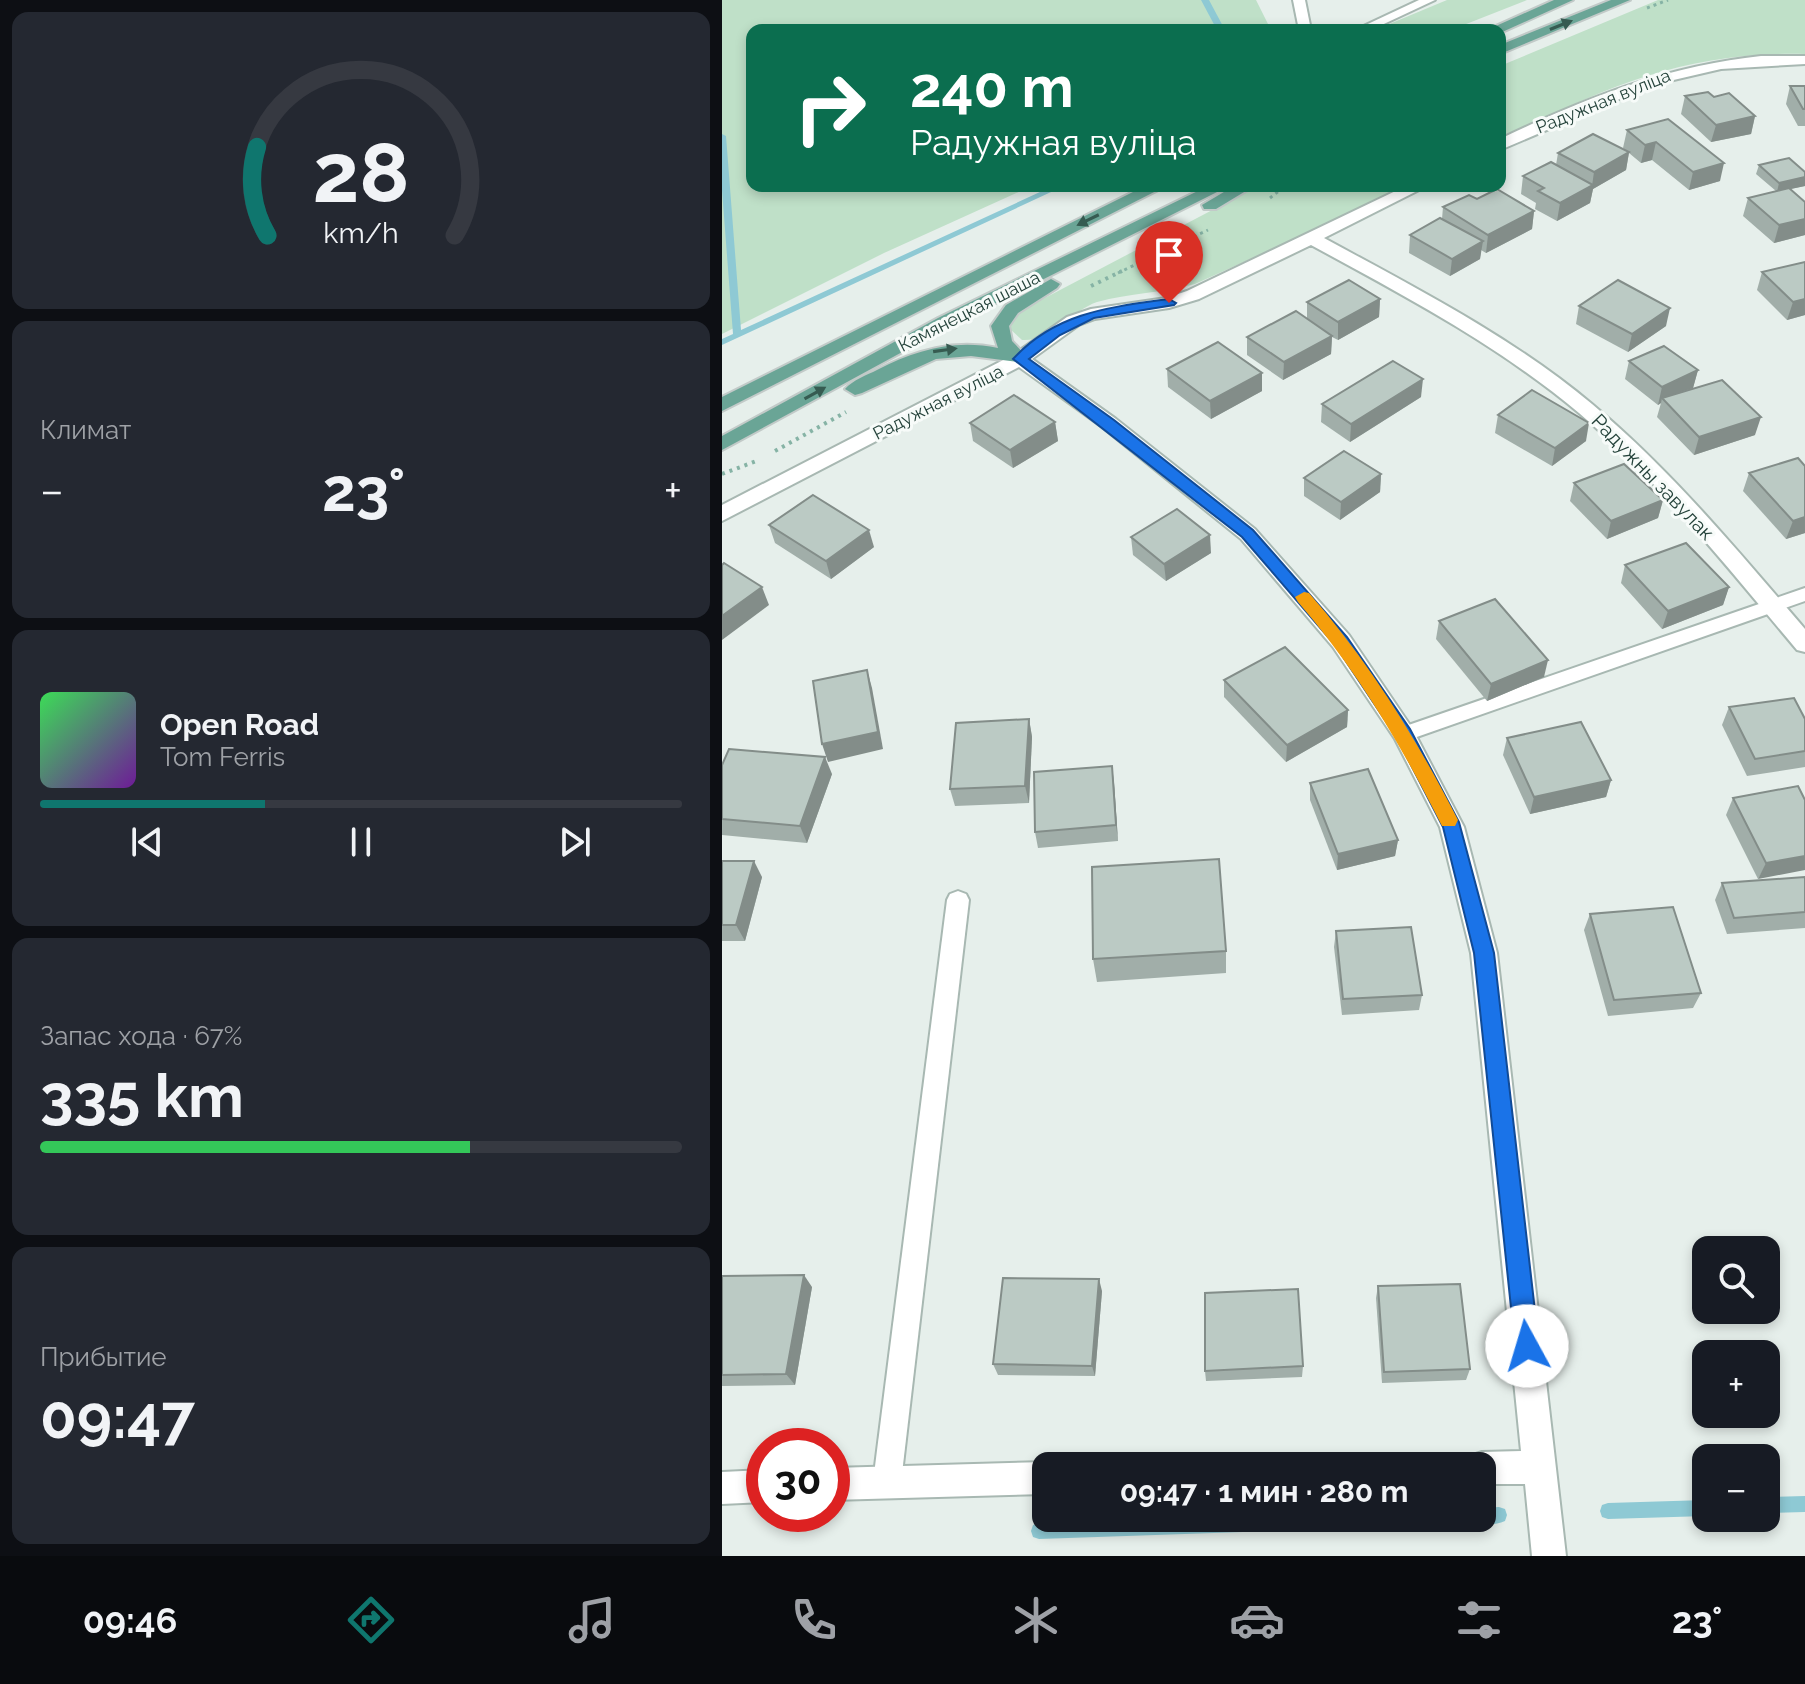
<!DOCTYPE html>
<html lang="ru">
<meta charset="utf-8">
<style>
body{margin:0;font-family:Raleway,sans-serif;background:#242831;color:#f1f3f6;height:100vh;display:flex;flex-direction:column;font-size:30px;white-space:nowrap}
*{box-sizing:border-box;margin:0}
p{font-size:26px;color:#9ea1a6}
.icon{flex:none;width:44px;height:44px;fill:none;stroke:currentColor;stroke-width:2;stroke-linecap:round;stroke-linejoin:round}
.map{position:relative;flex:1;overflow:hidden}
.details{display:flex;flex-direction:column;gap:12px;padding:12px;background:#0d0f14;width:722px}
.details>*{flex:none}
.banner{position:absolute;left:24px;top:24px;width:760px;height:168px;border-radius:16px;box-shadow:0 4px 12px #0003;background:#0b6e4f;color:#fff;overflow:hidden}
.buttons{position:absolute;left:970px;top:1236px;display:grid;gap:16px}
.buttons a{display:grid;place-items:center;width:88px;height:88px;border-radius:16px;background:#171b24;box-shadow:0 4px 12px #0003;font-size:40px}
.speed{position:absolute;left:24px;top:1428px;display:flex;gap:16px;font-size:40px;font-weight:700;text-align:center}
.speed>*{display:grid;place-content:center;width:104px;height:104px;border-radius:50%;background:#171b24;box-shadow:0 4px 12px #0003;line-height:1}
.speed .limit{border:12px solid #d22;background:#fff;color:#111}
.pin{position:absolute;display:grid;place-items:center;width:68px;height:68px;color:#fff;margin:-82px -34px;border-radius:50% 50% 50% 0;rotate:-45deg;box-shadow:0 0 8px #0007}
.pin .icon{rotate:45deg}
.me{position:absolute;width:88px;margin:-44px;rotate:354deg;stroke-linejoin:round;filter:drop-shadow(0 0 6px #0008)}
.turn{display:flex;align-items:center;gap:28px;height:168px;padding:0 32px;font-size:36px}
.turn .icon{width:104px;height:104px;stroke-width:2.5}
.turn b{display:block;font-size:56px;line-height:68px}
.big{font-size:60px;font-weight:700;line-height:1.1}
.details .tile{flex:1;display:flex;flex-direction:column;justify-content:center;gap:12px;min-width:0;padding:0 28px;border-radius:16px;background:#242831}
.details .dial{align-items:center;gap:0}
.dial svg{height:208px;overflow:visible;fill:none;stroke:#363941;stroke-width:7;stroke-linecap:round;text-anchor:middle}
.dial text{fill:#f1f3f6;stroke:none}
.song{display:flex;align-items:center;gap:24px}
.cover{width:96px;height:96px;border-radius:12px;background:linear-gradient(135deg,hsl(130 70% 55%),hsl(280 70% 35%))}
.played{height:8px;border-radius:4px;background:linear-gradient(90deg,#0f766e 35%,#363941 35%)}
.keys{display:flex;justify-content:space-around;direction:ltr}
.heat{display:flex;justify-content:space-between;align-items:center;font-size:44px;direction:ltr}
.charge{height:12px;border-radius:6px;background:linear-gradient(90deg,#34c759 67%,#363941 0)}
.trip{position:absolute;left:310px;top:1452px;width:464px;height:80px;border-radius:16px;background:#171b24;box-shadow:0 4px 12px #0003;font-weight:700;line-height:80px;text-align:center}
.dock{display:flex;height:128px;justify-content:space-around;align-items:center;background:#090b0e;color:#9ea1a6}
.dock .icon{width:56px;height:56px}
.dock .active{color:#0f766e}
.dock b{font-size:36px;color:#f1f3f6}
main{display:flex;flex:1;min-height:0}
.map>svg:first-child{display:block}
</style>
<main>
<section class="details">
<div class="tile dial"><svg viewBox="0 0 100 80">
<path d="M14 69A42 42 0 1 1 86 69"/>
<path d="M14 69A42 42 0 0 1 10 35" stroke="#0f766e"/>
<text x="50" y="56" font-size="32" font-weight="700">28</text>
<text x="50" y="72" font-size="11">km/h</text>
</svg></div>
<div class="tile"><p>Климат</p>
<div class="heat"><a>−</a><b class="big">23°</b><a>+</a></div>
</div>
<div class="tile">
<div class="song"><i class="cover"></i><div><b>Open Road</b><p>Tom Ferris</p></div></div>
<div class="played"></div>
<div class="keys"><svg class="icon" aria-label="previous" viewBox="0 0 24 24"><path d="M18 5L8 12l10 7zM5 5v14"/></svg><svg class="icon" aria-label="pause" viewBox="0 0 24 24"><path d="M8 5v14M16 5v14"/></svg><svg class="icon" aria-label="next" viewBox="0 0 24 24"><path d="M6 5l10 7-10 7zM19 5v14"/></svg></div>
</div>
<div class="tile"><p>Запас хода · 67%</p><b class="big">335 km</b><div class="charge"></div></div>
<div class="tile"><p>Прибытие</p><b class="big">09:47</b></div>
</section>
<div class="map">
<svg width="1083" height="1556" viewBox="0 0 1083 1556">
<rect width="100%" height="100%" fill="#e6efeb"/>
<g fill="#bfe0c8">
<polygon points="0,0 534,0 549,30 30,30 30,186 310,186 162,253 0,334"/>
<polygon points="725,0 805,0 729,30 653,30"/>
<path d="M936,0h147v54c-117,-3 -204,33 -305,87v-75z"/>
<path d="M536,186h154l-217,98c-32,9 -66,9 -98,18 -26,9 -48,40 -75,38l-13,-12 11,-16 21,-12z"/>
</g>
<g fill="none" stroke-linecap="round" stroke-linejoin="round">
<g fill="#8ec9d4" fill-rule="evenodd">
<polygon points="479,0 487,0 503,30 495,30"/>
<polygon points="0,134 4,136 19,330 331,186 342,186 0,345 0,339 11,334 0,190"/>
<polygon points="1083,1496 1083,1512 1044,1513 1044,1497"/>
<polygon points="984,1500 984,1516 886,1519 880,1517 878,1511 880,1505 886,1503"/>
<path d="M777,1507l6,2 2,6 -2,6c-9,4 -20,5 -29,1l-2,-4h8v-10z"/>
<polygon points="451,1518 702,1518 700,1524 694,1526 317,1539 311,1537 309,1531 311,1525 317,1523"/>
</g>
<g stroke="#a8b8b2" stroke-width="4">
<g id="service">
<polygon points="571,0 583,0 589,30 577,30"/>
<polygon points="697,0 713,0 649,30 633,30"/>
<polygon points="1083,588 1083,601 689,739 682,742 672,734 675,729"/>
<polygon points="236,891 244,894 247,900 179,1482 175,1492 165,1496 155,1492 151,1482 225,900 228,894"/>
</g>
</g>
<g stroke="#a8b8b2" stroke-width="4">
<g id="minor">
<path d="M1039,56h44v8l-84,5 -69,16 -152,65v-11c85,-41 167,-73 261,-83z"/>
<path d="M684,186h21l-103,52c92,50 188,99 268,166 80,67 146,147 213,225v23l-8,-2c-69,-82 -136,-167 -218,-237 -81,-68 -176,-118 -268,-168l-112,54 -30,9 -74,11 -16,6 -47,34 84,60 139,110 94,106 63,93 52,99 33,126 69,603h-34l-7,-72h-43v-18h-16l4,-10 12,-4 39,-1 -50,-498 -31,-126 -45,-88 -62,-92 -92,-108 -139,-112 -83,-60 -297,154v-16l291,-150 54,-38 24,-8 75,-11 21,-7z"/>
<polygon points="324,1462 335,1466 324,1466 324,1494 110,1500 110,1468"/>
<polygon points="42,1470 42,1502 0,1504 0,1472"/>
</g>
</g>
<g stroke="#c2cac8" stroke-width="4">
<g id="primary">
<polygon points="832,0 851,0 778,33 765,30"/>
<polygon points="889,0 908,0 778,54 778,45"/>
<polygon points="423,186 444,186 0,411 0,397"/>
<polygon points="486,186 507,186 228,326 0,450 0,436 216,318"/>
<polygon points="512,186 532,186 494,209 482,209 480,205"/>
<path d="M329,279l9,5 -3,4 -39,25 -9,13 3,15 17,18 -2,4 -56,-7 -35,3 -74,34 -7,2 -10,-6c8,-9 22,-14 32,-19 39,-20 77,-31 121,-22l-7,-22 15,-21z"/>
</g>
</g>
<g stroke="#86b3a5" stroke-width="3" stroke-dasharray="3 4" stroke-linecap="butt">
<polyline points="925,8 946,0"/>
<polyline points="548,198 563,186"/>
<polyline points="396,273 486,230"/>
</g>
<g stroke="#86b3a5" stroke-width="4" stroke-dasharray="3 5" stroke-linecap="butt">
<polyline points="369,286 400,271"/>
<polyline points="53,451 124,412"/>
<polyline points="0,474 37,460"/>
</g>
<use href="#service" fill="#fff" fill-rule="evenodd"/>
<use href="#minor" fill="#fff" fill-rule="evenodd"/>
<use href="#primary" fill="#6aa596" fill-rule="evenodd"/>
</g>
<g fill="#a1aea9">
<polygon points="1068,86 1083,86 1083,126 1076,126 1064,104"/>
<polygon points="963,96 992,97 1033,116 1029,134 989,142 959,114"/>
<polygon points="946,119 998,181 967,190 930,160 919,163 907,153 904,170 871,189 868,203 835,221 813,209 814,203 799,194 801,176 834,165 836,153 906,152 901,148 905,130"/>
<polygon points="1037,165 1083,186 1068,189 1083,202 1083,235 1052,243 1021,216 1026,198 1054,191 1034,174"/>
<polygon points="721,207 812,211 810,229 764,253 759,250 758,259 728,276 687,253 688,235 720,219"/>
<polygon points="1083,262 1083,315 1065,320 1035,290 1040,272"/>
<polygon points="658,299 657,317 616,340 610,337 609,354 561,380 525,355 525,337 585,319 585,302"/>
<polygon points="857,306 944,326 906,352 854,324"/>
<polygon points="907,361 976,370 971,388 1033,435 972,455 935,417 939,403 936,405 903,379"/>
<polygon points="445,369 540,373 540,391 489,419 446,387"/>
<polygon points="699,397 628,442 599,422 600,404"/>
<polygon points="776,415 864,441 830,466 773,433"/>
<polygon points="333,422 336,441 291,468 251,441 248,423"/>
<polygon points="1027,473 1083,533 1064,539 1021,491"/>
<polygon points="659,474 658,492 618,520 582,496 582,478"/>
<polygon points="852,483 941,500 936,518 885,539 848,501"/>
<polygon points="47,525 152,547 109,579 53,543"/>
<polygon points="409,537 489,553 444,581 411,555"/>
<polygon points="903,565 1007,587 1001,605 940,629 899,583"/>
<polygon points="717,621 822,677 765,701 714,639"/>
<polygon points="502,680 626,710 625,727 564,762 502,697"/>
<polygon points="1007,707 1083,719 1083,767 1025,776 1000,725"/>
<polygon points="307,719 310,737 307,803 233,806 228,789"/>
<polygon points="785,738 889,780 884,797 808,814 781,755"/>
<polygon points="0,765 110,774 85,843 0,835"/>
<polygon points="392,783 396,841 316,848 313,832"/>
<polygon points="588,783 676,840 673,856 615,870 588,800"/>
<polygon points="1011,798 1083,800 1036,879 1004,815"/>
<polygon points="0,861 40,877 23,941 0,941"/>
<polygon points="1083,877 1083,928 1005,934 993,900 1000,883"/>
<polygon points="868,914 979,993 971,1008 886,1016 862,930"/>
<polygon points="614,931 700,995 697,1010 620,1015 612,947"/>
<polygon points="504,951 504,973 375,982 371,959"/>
<polygon points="0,1276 90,1287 73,1385 0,1386"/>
<polygon points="656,1286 748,1369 744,1380 660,1383 654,1298"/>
<polygon points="380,1291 373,1376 276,1375 271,1364"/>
<polygon points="581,1366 580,1377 484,1381 483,1371"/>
</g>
<g fill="#838d89">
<polygon points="1033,116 1029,134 989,142 994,125"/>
<polygon points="934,142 930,160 919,163 923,145"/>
<polygon points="907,152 904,170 871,189 868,203 835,221 838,203 870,186 872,172"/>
<polygon points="1002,163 998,181 967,190 971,172"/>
<polygon points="1083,177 1083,186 1055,192 1057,183"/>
<polygon points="812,211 810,229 764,253 766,235"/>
<polygon points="1083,219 1083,235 1052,243 1057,225"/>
<polygon points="761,241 758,259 728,276 730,259"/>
<polygon points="658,299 657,317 616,340 616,322"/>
<polygon points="1083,299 1083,315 1065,320 1071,302"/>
<polygon points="948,308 944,326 906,352 910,334"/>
<polygon points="610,336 609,354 561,380 562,362"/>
<polygon points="976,370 971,388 940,398 939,403 936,405 940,387"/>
<polygon points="540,373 540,391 489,419 488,401"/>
<polygon points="701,379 699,397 628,442 629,424"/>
<polygon points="1039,417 1033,435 972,455 977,437"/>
<polygon points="333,422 336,441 291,468 288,450"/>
<polygon points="867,423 864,441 830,466 833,448"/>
<polygon points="659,474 658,492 618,520 619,502"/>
<polygon points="941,500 936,518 885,539 889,521"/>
<polygon points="1083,517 1083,533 1064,539 1071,521"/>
<polygon points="147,530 152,547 109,579 104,561"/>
<polygon points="488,535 489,553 444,581 442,564"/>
<polygon points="40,587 47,605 0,640 0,616"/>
<polygon points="1007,587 1001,605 940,629 946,611"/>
<polygon points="826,660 822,677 765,701 769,684"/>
<polygon points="145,670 150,688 161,749 106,762 100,744"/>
<polygon points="626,710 625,727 564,762 565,745"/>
<polygon points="307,719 310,737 307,803 303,786"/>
<polygon points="103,757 110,774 85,843 78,826"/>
<polygon points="390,766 392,783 396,841 394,825"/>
<polygon points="889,780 884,797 808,814 812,797"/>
<polygon points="676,840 673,856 615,870 616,854"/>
<polygon points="1083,856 1083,870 1036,879 1044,863"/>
<polygon points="32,861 40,877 23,941 14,925"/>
<polygon points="82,1275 90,1287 73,1385 64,1374"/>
<polygon points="377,1279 380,1291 373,1376 370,1366"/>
</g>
<g fill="#bbcac4" stroke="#838d89" stroke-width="2">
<polygon points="1068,86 1083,86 1083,109 1081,109"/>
<polygon points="986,92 992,97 1007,93 1033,116 994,125 963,96"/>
<polygon points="946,119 1002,163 971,172 934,142 923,145 905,130"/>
<polygon points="871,134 907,152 872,172 836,153"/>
<polygon points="1067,158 1083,172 1083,177 1057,183 1037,165"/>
<polygon points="829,162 871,185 838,203 816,191 822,188 801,176"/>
<polygon points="1067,188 1083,202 1083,219 1057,225 1026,198"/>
<polygon points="775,189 812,211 766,235 721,207 747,195 755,199"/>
<polygon points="718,218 761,241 730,259 688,235"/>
<polygon points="1083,262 1083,299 1071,302 1040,272"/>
<polygon points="627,280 658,299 616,322 585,302"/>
<polygon points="896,280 948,308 910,334 857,306"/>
<polygon points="574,311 610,336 562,362 525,337"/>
<polygon points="496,342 540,373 488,401 445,369"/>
<polygon points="942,346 976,370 940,387 907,361"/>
<polygon points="671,361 701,379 629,424 600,404"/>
<polygon points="1000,380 1039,417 977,437 940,398"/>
<polygon points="810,390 867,423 833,448 776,415"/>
<polygon points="292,395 333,422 288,450 248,423"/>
<polygon points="622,451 659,474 619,502 582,478"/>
<polygon points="1076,458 1083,466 1083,517 1071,521 1027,473"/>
<polygon points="902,464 941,500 889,521 852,483"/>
<polygon points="91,495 147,530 104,561 47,525"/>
<polygon points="455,509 488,535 442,564 409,537"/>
<polygon points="964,543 1007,587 946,611 903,565"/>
<polygon points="2,563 40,587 0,616 0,565"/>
<polygon points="773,599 826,660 769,684 717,621"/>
<polygon points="563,647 626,710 565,745 502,680"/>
<polygon points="145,670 156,732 100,744 91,681"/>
<polygon points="1072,698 1083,719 1083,751 1033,759 1007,707"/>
<polygon points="307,719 303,786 228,789 234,723"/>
<polygon points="859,722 889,780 812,797 785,738"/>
<polygon points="7,749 103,757 78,826 0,819 0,765"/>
<polygon points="390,766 394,825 313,832 312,772"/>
<polygon points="646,769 676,840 616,854 588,783"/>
<polygon points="1076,786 1083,800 1083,856 1044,863 1011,798"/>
<polygon points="497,859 504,951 371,959 370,867"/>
<polygon points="0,861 32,861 14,925 0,925"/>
<polygon points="1083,877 1083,912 1012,918 1000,883"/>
<polygon points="951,907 979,993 892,1000 868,914"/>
<polygon points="689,927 700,995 621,999 614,931"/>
<polygon points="82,1275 64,1374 0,1375 0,1276"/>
<polygon points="281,1278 377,1279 370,1366 271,1364"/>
<polygon points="738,1284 748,1369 662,1372 656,1286"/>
<polygon points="576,1289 581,1366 483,1371 483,1293"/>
</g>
<defs><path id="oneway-solid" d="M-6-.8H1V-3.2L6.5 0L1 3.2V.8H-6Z" transform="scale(2)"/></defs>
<g fill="#365b51">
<use href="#oneway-solid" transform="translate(839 25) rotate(-22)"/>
<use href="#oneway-solid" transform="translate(366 220) rotate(154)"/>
<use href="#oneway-solid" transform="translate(223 350) rotate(-8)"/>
<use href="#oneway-solid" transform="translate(93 393) rotate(-29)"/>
</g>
<path fill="#1a73e8" stroke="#114b97" stroke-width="2" d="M447,299l7,4 -2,2 -80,13 -34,17 -31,24 85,61 139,110 94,107 63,92 49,93 35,131 45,393 -3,8 -9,4 -8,-4 -4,-8 -41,-393 -31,-126 -46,-89 -62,-93 -93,-108 -229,-178c43,-47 98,-52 156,-60z"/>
<path fill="#f59e0b" d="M582,592l5,1c61,70 107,145 149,227l-3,6h-13c-41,-81 -85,-156 -144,-224l-3,-5z"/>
<g text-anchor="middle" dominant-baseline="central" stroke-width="6" stroke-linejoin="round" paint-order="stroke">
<g font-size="18" fill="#24423a" stroke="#f7fbf9">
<text transform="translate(881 101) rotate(-22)">Радужная вуліца</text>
<text transform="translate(247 311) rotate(-27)">Камянецкая шаша</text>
<text transform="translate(216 402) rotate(-27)">Радужная вуліца</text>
</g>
<g font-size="20" fill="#24423a" stroke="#f7fbf9">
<text transform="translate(931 477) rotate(46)">Радужны завулак</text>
</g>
</g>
</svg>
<div class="buttons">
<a><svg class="icon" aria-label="search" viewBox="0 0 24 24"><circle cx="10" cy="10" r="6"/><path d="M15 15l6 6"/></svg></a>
<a>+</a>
<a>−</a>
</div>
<div class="speed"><div class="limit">30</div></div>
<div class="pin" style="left:447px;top:303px;background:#d93025"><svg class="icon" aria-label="arrive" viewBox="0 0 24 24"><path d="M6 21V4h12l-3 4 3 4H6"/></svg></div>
<svg class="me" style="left:805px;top:1346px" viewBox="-20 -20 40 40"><circle r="19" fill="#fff"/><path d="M0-13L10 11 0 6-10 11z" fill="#1a73e8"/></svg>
<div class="trip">09:47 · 1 мин · 280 m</div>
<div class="banner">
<div class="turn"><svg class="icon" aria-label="right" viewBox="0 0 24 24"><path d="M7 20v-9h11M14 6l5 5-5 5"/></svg><div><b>240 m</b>Радужная вуліца</div></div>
</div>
</div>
</main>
<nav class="dock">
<b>09:46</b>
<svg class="icon active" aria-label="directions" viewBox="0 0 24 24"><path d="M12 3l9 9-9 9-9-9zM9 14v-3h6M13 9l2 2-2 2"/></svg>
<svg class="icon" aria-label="music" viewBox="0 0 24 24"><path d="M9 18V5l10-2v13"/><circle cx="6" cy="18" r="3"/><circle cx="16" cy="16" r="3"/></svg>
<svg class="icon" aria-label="phone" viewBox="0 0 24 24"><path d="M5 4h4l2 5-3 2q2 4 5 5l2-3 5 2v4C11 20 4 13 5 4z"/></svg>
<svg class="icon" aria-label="climate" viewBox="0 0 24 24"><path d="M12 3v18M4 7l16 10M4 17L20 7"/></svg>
<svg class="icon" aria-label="car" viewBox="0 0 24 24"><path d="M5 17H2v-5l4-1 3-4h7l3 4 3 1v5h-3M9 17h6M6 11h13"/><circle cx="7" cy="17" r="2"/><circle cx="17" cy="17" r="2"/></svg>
<svg class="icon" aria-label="filters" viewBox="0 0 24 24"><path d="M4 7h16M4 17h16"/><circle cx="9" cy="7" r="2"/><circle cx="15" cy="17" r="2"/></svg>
<b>23°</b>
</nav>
